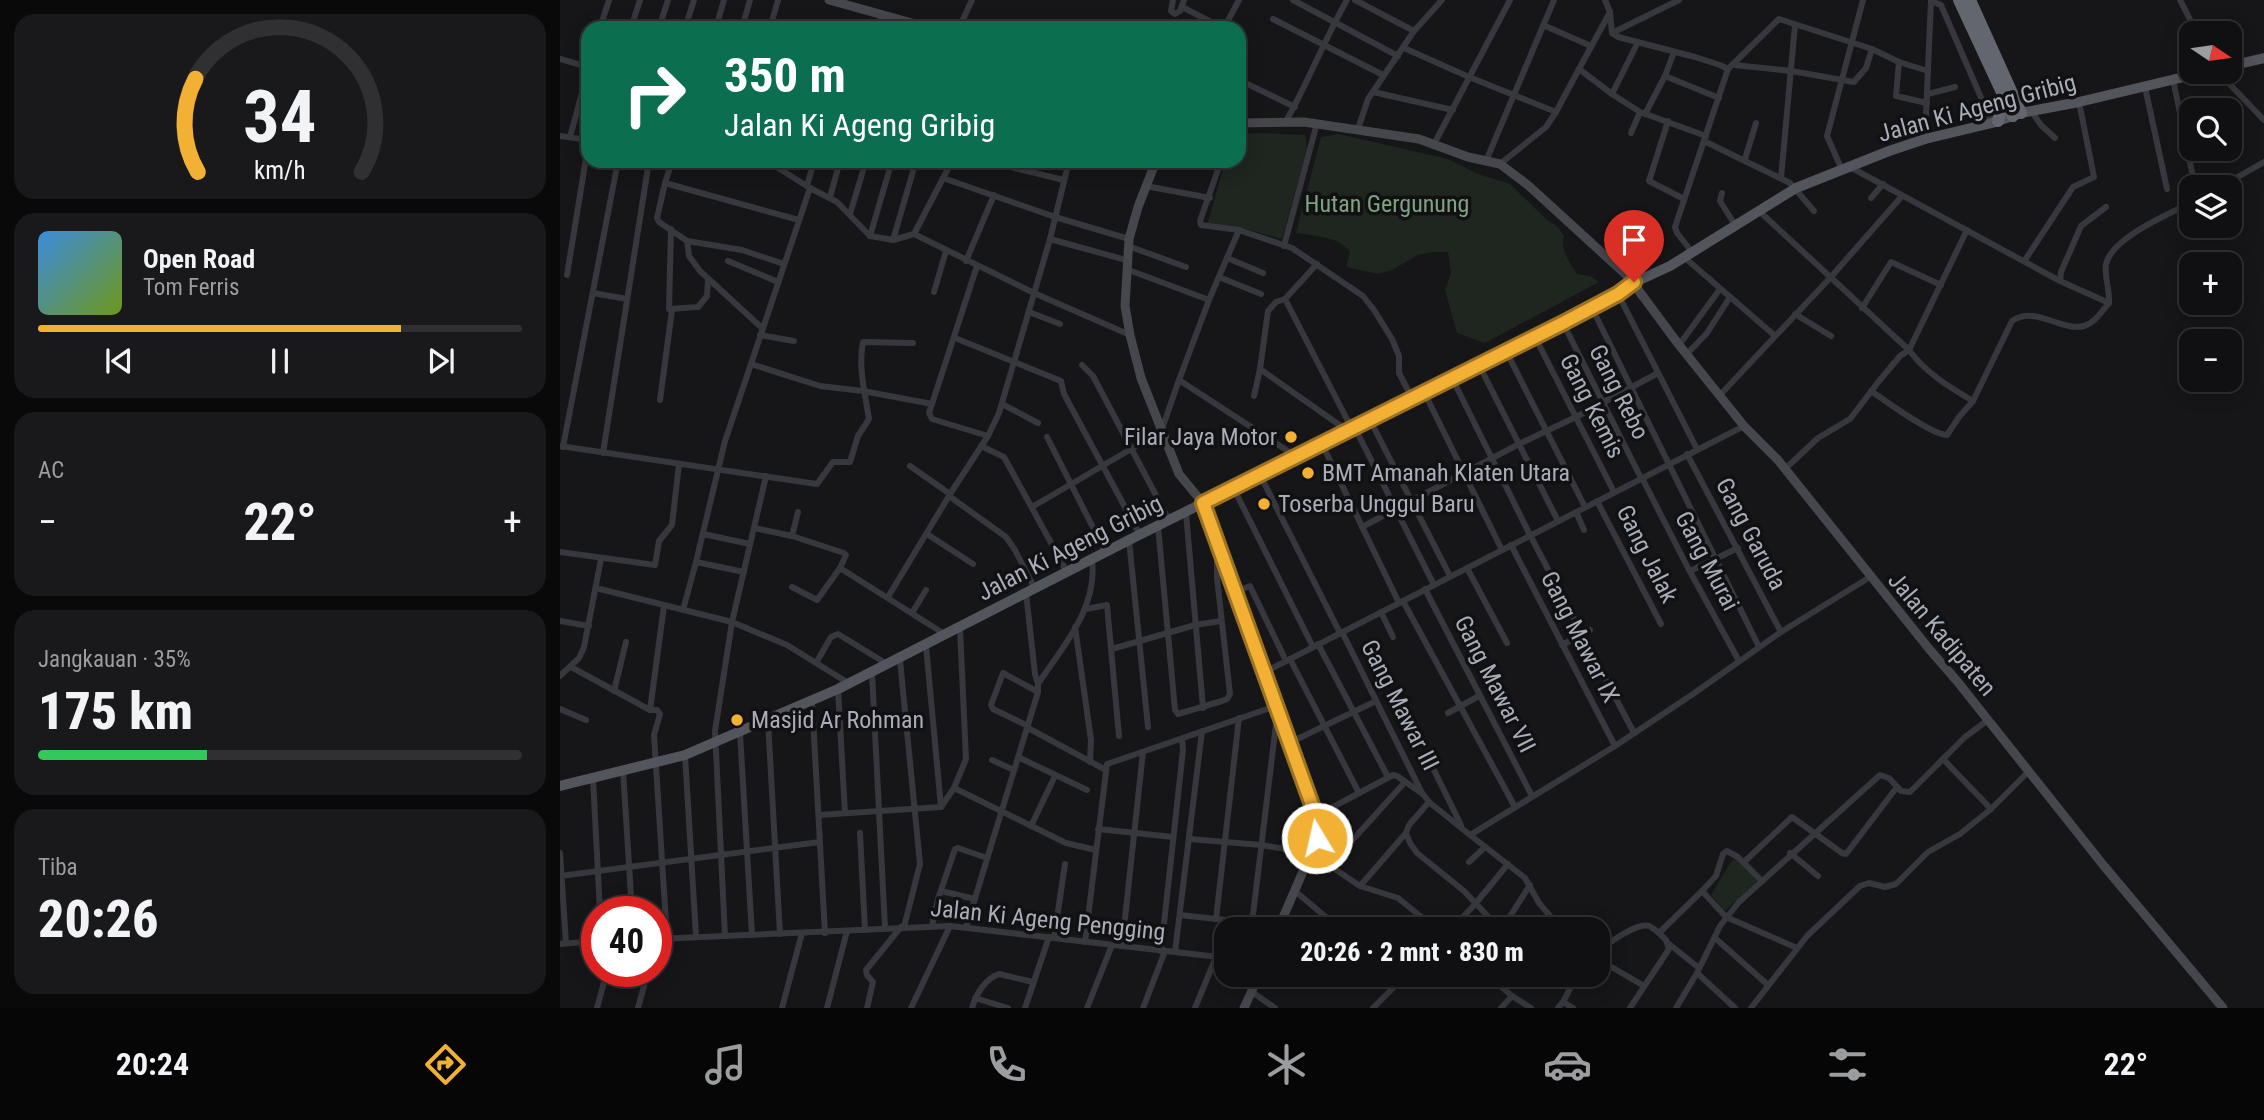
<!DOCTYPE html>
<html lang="id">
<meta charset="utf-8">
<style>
body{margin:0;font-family:"Roboto Condensed",sans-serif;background:#19191b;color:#f1f3f6;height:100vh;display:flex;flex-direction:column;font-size:26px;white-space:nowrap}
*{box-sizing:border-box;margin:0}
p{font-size:23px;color:#9c9d9f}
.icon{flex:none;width:38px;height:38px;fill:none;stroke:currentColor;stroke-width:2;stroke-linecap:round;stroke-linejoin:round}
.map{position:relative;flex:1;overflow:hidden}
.details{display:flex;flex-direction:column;gap:14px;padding:14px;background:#09090a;width:560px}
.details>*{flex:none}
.hud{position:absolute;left:21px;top:21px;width:665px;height:147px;border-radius:21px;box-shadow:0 4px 18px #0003,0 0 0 2px #303032;background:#0b6e4f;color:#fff;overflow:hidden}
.needle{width:46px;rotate:103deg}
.tools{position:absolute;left:1619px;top:21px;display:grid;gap:14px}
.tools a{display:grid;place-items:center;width:63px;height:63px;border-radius:14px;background:#101012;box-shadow:0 4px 18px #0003,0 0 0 2px #303032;font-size:35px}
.speed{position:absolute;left:21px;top:896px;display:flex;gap:14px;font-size:35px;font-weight:700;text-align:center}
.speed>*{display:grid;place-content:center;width:91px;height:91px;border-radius:50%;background:#101012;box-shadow:0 4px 18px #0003,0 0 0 2px #303032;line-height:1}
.speed .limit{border:10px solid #d22;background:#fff;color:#111}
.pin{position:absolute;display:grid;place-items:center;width:60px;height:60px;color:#fff;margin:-72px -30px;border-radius:50% 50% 50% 0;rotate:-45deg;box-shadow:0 0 7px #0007}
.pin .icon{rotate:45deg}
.me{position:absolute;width:77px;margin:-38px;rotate:351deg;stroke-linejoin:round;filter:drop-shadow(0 0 5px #0008)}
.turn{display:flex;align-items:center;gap:24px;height:147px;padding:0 28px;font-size:32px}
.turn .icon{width:91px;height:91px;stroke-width:2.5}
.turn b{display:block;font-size:49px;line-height:60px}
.big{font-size:52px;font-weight:800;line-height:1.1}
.details .card{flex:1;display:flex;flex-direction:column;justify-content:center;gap:10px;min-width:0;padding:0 24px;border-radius:21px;background:#19191b}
.details .dial{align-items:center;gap:0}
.dial svg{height:182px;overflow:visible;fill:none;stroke:#303032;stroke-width:7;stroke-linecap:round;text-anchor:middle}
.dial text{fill:#f1f3f6;stroke:none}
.song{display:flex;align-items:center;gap:21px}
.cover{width:84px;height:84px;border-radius:10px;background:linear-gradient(135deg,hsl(210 70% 55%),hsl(80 70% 35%))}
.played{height:7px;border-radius:4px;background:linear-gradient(90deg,#f2b134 75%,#303032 75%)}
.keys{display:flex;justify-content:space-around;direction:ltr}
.heat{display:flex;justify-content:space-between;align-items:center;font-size:38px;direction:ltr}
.charge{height:10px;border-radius:5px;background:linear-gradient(90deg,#34c759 35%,#303032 0)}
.trip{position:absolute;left:654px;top:917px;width:396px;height:70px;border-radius:21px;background:#101012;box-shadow:0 4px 18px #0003,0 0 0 2px #303032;font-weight:800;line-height:70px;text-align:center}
.tabs{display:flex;height:112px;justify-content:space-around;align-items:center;background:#060607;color:#9c9d9f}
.tabs .icon{width:49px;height:49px}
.tabs .current{color:#f2b134}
.tabs b{font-size:32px;color:#f1f3f6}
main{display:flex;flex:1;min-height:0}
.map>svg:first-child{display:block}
</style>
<main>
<section class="details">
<div class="card dial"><svg viewBox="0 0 100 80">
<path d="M14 69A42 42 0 1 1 86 69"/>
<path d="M14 69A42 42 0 0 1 13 28" stroke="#f2b134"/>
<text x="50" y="56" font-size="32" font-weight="700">34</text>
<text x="50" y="72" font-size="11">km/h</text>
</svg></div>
<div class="card">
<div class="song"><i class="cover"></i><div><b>Open Road</b><p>Tom Ferris</p></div></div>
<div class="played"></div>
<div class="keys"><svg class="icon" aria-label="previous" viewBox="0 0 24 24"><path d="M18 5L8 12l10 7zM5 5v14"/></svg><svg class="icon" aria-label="pause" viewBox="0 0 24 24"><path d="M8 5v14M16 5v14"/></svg><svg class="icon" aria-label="next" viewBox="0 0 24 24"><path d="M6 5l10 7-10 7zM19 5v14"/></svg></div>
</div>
<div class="card"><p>AC</p>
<div class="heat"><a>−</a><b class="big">22°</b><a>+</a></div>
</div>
<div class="card"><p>Jangkauan · 35%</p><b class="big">175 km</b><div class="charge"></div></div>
<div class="card"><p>Tiba</p><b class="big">20:26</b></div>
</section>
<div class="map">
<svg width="1704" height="1008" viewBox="0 0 1704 1008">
<rect width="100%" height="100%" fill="#161618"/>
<g fill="#1e261f">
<polygon points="698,133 745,135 747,148 722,239 682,228 648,223 665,161 679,161 679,134"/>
<path d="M779,134l109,25 30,15 32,10 37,36 11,7 6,9c-4,13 5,26 13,38l13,2 9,6 -114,61 -28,-10 -12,-43 6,-17 -3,-21h-16l-14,3 -26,15 -14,4 -32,-7 4,-15c-11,-16 -37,-16 -54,-19l25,-96z"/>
<polygon points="1175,858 1186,866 1198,880 1165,911 1151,895 1171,862"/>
</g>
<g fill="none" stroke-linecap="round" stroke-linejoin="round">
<g stroke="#37383d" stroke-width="6">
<polyline points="613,0 611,11 615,14 620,11 624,0"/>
<polyline points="733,0 838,56"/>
<polyline points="795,0 854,31 808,99 798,129"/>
<polyline points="1045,0 1050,12 1052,33 1058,37 1135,57 1160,65 1168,69 1219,19 1312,49 1339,62 1368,71"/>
<polyline points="1620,0 1637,33"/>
<polyline points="1371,1 1381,5 1432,123"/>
<polyline points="622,7 663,28"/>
<polyline points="1050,12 1019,69 1052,94"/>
<polyline points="713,19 823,75"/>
<polyline points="157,24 164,0"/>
<polyline points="983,25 1031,46"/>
<polyline points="40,28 49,0"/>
<polyline points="71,28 80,0"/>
<polyline points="99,28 108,0"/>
<polyline points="125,28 134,0"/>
<polyline points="182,28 190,0"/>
<polyline points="210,28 218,0"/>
<polyline points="318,28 322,15"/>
<polyline points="399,28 412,0"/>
<polyline points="664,28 679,0"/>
<polyline points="854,31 882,0"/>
<polyline points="1052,33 1119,0"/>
<polyline points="1078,42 1052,94 1080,112 1146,136"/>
<polyline points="844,48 909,77 996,112 1019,69"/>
<polyline points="0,59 28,67"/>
<polyline points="1339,62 1336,96 1367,103"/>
<polyline points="1174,65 1231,71 1294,82 1306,68 1312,49"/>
<polyline points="1658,72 1704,120"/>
<polyline points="1105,76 1159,98"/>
<polyline points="1613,79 1635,187"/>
<polyline points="679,80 735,107"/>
<polyline points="1585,87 1607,189"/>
<polyline points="813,92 893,110"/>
<polyline points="1368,94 1395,87"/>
<polyline points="1471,111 1481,125 1495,138"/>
<polyline points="1085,114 1105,76 1114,52"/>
<polyline points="1108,121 1089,181 1124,199"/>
<path d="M725,123c23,-40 39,-83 62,-123"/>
<polyline points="1071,133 1080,112"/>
<polyline points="0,136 28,140"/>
<polyline points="10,137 28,71"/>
<polyline points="1365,139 1371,0"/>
<polyline points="1144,141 1230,183 1254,211"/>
<polyline points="873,146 950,0"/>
<polyline points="1185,159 1196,123"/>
<polyline points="112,161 105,183 239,220"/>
<polyline points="207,161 250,188 277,202 310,236 333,240 354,234"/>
<polyline points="451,161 451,166 454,168 504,180"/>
<polyline points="661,161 640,221 641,225 679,230 732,248 803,296 814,310 832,339 839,356 839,373 852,398"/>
<polyline points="926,161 994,0"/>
<polyline points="940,164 986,127 996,112"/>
<polyline points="1290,167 1500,281 1549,303"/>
<polyline points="1282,170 1267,136 1303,0"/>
<polyline points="383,178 495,217 569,239"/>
<polyline points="1221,178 1235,25"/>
<polyline points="105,183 97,218 99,222 127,241 182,250 224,264"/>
<polyline points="247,186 254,161"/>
<polyline points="586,186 650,198"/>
<polyline points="1660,187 1704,162"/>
<polyline points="1162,193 1160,201 1175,225"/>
<polyline points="270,197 280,161"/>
<polyline points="1311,198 1323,184"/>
<path d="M1198,210l151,140c17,23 40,37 64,51"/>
<polyline points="290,214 306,161"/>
<polyline points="111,229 109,309 138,307 147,296 148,280"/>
<polyline points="354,234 474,293 570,335"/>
<polyline points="354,234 392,161"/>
<polyline points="310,236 332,161"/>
<polyline points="490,239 566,260"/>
<polyline points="333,240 356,161"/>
<polyline points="127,241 129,256 140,271 202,328"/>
<polyline points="568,246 626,267"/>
<polyline points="724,246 757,123"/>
<polyline points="1132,252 1117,233 1115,227 1168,69"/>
<polyline points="1124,257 1214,335"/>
<polyline points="667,258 703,273"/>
<polyline points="1465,260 1513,187 1534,177 1519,102"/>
<polyline points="168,261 218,282"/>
<polyline points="406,261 434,195"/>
<polyline points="757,264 725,299 716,302 708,311 700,369 788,431"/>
<polyline points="566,269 649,300"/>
<polyline points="7,275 28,146"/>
<polyline points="659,277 701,294"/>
<polyline points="1500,281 1501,272 1521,226 1546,207"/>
<polyline points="374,292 386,251"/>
<polyline points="33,293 67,299"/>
<polyline points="1058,294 1137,449"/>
<polyline points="725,299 792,429"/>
<polyline points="1032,308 1199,647"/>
<polyline points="1302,308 1331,262 1381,285"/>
<polyline points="469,312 500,324"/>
<polyline points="1235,314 1271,336"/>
<polyline points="1003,323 1081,478"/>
<polyline points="200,335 234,341"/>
<polyline points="975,337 1054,492"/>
<polyline points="395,338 501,381 504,394 580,535"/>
<polyline points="1119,345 1160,289"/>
<polyline points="946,351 1025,507"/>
<polyline points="1127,354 1147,333 1170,297"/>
<polyline points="191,364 250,188"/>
<polyline points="522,365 533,376 609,520"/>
<polyline points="919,365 998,521"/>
<polyline points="892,378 970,535 1074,733"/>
<polyline points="619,380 649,300 679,230"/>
<path d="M1311,391c15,10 60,44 76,44l12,-18 14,-16 39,-80c23,-16 50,11 72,5 11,-3 18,-15 25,-23 1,-13 -5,-27 -3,-39 6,-26 62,-50 85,-61"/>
<polyline points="864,392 942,550"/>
<polyline points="1160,395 1270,278 1342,196"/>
<polyline points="694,396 700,369"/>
<polyline points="100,400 112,310"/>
<polyline points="372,404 417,266"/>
<polyline points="442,404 478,423"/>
<polyline points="810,420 890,576"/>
<polyline points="795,428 874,585"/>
<polyline points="602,429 619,380 737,457"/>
<polyline points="487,437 546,553"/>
<polyline points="762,444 839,603"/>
<path d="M0,446l257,38 16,-22h17l8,-26 11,-17c-4,-26 -11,-51 -6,-77l50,1"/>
<polyline points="421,446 444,457 507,572"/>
<polyline points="3,447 58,161"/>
<polyline points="43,453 89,161"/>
<polyline points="1127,454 1221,632"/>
<polyline points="350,466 390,494"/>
<polyline points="1225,469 1258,438 1290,419 1319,381 1340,356 1349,350 1407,230"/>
<polyline points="700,475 780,633"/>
<polyline points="1082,478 1128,568 1179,661"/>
<polyline points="674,489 753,647"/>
<polyline points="389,496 446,537 455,550 475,589"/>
<polyline points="1037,501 1101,624"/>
<polyline points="472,507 602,431"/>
<polyline points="1016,512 1024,530"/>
<polyline points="626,513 643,708"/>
<polyline points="598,526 615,710 618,714 662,701 667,699 670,694 657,578 657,549"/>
<polyline points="802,527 959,444 1016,417 1098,373"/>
<polyline points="194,528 232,536 238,512"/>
<polyline points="143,534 190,544"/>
<polyline points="367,534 413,564"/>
<polyline points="232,536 284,553 286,555 280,568"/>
<polyline points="569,540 588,727"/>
<polyline points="951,545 1055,746"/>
<polyline points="0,552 95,565 99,541 112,525 119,464"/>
<polyline points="136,562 184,572"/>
<polyline points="907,568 947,643"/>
<polyline points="1130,571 1178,548"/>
<polyline points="232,587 257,600 280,568 386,635"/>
<polyline points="36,588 172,622 227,645 290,684"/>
<polyline points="865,589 972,796"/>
<polyline points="675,592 690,586 726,661"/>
<polyline points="466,593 475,674 478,684"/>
<polyline points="328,597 392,491 428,436 439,413 490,239 509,161"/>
<polyline points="843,601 955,807"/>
<polyline points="526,609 547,605 559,736"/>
<polyline points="123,610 136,562 165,441 191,364 260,386 303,391 372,404 369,413 372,419 428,436"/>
<polyline points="821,612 833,637"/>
<polyline points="352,613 366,590"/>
<polyline points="0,621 29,626"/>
<polyline points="515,627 531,740 530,762"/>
<polyline points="782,632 862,793"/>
<polyline points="758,644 828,777"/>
<polyline points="1002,645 1030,630"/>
<polyline points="366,646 381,807"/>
<polyline points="552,649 635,625 661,621"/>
<polyline points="730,659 799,793"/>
<polyline points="340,660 360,864 344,927"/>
<polyline points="256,663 271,637 278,634 327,664"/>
<polyline points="11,667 90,710 97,710 100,714 94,735 107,938"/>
<polyline points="705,672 1184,426"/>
<polyline points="312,673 325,928"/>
<polyline points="0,676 19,658 24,647 41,559"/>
<polyline points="278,689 285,813"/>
<polyline points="54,691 66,642"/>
<polyline points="252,701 265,933"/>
<polyline points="0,709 26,720"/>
<polyline points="90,710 104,606"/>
<polyline points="888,713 919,696"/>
<polyline points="208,721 220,934"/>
<polyline points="468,726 433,709 431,705 443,673 478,692"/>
<polyline points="468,728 546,770"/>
<polyline points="180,733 192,935"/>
<polyline points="729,743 816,701"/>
<polyline points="125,755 136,936"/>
<polyline points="458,757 527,790"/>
<polyline points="1383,759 1431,809"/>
<polyline points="432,760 454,770"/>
<polyline points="872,766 901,825"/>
<polyline points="63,770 72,912"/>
<polyline points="33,778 40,912"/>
<polyline points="394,788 506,843 536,850"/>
<polyline points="869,802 849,825 846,833 850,843 857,853 904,891 940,929"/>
<polyline points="381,807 394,788 406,759 400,628"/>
<polyline points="259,815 381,807"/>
<polyline points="756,816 833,775 837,776 863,794 869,802 910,835"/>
<polyline points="471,826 495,776"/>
<polyline points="538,829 613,837"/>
<polyline points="300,833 305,930"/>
<polyline points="630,839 701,845 751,853 800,886 838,898 876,929"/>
<polyline points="0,853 6,943"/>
<polyline points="1230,853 1258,876"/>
<polyline points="909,862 925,847"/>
<polyline points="1184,862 1232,817 1282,853 1286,854 1337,787"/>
<polyline points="770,865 845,782"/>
<polyline points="0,876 260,842"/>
<polyline points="800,886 846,833"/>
<polyline points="381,891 415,899"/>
<polyline points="735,891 780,929"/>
<polyline points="1142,891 1156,876 1163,854 1167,851 1178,857 1201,880"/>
<polyline points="620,915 719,926"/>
<polyline points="656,919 679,718"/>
<polyline points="692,923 717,716"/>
<polyline points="372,926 378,899 395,849 398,848 427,858"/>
<path d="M406,928l72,-236v-8c25,-38 60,-76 54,-124"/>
<polyline points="892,929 916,903 948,864"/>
<polyline points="942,929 970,885"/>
<polyline points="1001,929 979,903 965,878 910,835 1055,746 1133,694 1221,632 1310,577"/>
<polyline points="165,936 155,731 172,622 206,476"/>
<polyline points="494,938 505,864"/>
<polyline points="1155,938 1208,985"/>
<polyline points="96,939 390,926 667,958"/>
<polyline points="525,942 547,764 716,706"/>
<polyline points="0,944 37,941"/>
<polyline points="1109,944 1139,968"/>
<polyline points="562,946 583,752"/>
<polyline points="601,951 623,750 622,739"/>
<polyline points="615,952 642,731"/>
<path d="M1038,952c9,-8 39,-30 51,-26 1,0 9,6 10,7l43,-42 24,26 71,31"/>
<polyline points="1038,959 1084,986"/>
<polyline points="1137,973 1175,1008"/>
<polyline points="928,975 952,996 971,1008"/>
<polyline points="692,992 715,1008"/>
<polyline points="415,998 448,1008"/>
<polyline points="1003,1002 1017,975"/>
<polyline points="37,1008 47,971"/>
<polyline points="78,1008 88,971"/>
<polyline points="222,1008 242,933"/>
<polyline points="267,1008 287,931"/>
<polyline points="307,1008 313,982 307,975 306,970 341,927"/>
<polyline points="351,1008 390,926"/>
<path d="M412,1008c4,-14 13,-29 27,-34l34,8"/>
<polyline points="465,1008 489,937"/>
<polyline points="527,1008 552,945"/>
<polyline points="583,1008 605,951"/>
<polyline points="635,1008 656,957"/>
<polyline points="813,1008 846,975"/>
<polyline points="941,1008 952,996"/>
<polyline points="998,1008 1003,1002 1013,1008"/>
<polyline points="1070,1008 1109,949 1106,940 1099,933"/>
<polyline points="1116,1008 1137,973 1160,926 1179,902 1320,775 1329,778 1341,791 1350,792 1405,737 1428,720"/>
<polyline points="1191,1008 1247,936 1300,886 1309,883 1325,887 1336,884 1368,852 1400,834 1431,809 1469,771"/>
</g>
<g stroke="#45474d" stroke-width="9">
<polyline points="269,0 370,28"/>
<polyline points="679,123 744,122 859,139 908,157 940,164 969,186 1074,282"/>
<polyline points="596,161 578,207 569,239 565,306 570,335 581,378 619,474 643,503 758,829 751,853 718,929"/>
<polyline points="1073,283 1119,345 1184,426 1218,460 1370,650 1397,681 1544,866 1663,1008"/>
<polyline points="684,1008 699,975"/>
</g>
<g stroke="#53555c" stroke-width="10">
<polyline points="1670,66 1704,58"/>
<polyline points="0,786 125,755 278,689 569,540 1003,323 1058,294 1073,283 1110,266 1236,188 1329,151 1365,139 1432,123 1461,113 1519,102 1645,72"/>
</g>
<g stroke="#63666e" stroke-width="12">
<polyline points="1399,0 1453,116"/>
<polyline points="1410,0 1461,113"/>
<polyline points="1438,121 1443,96"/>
</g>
</g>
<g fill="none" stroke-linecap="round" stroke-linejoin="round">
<g stroke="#9d7322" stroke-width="18">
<polyline id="route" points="757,838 758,829 756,816 643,503 1003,323 1058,294 1074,282"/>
</g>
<use href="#route" stroke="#f2b134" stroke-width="12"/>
</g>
<g fill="#f2b134" stroke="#111113" stroke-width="2.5">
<circle cx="731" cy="437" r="7"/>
<circle cx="748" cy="473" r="7"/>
<circle cx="704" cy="504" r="7"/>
<circle cx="177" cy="720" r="7"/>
</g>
<g text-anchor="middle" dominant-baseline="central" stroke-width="7" stroke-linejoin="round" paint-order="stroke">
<g font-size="24" fill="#a8adb8" stroke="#111113">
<text transform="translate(1417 108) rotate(-15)">Jalan Ki Ageng Gribig</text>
<text transform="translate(1059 392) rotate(63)">Gang Rebo</text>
<text transform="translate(1032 406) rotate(63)">Gang Kemis</text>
<text transform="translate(1191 534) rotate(62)">Gang Garuda</text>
<text transform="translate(510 548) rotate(-27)">Jalan Ki Ageng Gribig</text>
<text transform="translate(1087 554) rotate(63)">Gang Jalak</text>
<text transform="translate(1147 561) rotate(62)">Gang Murai</text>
<text transform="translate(1382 634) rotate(50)">Jalan Kadipaten</text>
<text transform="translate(1020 637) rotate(63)">Gang Mawar IX</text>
<text transform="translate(935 684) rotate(63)">Gang Mawar VII</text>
<text transform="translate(840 705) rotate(63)">Gang Mawar III</text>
<text transform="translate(488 920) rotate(6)">Jalan Ki Ageng Pengging</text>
</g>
<g font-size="24" fill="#7fa381" stroke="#111113">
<text x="827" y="204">Hutan Gergunung</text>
</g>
<g font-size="24" fill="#a8adb8" stroke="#111113" text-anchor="start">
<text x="717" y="437" text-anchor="end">Filar Jaya Motor</text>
<text x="762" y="473">BMT Amanah Klaten Utara</text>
<text x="718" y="504">Toserba Unggul Baru</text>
<text x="191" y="720">Masjid Ar Rohman</text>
</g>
</g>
</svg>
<div class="tools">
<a><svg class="needle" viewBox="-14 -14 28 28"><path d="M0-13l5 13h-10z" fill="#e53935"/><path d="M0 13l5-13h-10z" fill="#9c9d9f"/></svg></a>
<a><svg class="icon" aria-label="search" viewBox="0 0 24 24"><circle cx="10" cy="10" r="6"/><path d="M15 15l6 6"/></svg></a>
<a><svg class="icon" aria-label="layers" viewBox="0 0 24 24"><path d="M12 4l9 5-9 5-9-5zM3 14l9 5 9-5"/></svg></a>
<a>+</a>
<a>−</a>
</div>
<div class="speed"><div class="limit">40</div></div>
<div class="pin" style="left:1074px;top:282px;background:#d93025"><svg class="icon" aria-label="arrive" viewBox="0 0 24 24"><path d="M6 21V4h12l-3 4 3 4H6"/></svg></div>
<svg class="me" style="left:757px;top:838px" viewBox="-20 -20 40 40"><circle r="17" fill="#f2b134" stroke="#fff" stroke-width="3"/><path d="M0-11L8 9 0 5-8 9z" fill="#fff"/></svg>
<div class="trip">20:26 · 2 mnt · 830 m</div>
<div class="hud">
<div class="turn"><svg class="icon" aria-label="right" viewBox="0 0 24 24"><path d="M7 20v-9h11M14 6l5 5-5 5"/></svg><div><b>350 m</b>Jalan Ki Ageng Gribig</div></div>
</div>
</div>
</main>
<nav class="tabs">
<b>20:24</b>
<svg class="icon current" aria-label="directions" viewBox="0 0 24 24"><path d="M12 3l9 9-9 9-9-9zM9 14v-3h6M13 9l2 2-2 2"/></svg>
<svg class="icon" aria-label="music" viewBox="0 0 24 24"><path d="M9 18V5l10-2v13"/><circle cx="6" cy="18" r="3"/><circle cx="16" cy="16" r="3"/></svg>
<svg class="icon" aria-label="phone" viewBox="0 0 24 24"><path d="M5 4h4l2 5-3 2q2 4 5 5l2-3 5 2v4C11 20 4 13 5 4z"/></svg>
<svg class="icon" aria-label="climate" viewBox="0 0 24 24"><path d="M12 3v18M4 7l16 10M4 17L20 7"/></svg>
<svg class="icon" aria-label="car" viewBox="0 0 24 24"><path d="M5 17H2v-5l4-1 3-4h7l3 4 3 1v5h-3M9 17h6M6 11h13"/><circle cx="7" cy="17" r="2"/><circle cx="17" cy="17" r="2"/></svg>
<svg class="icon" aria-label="filters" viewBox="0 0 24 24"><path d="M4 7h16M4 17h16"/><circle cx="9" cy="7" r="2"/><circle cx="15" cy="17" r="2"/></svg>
<b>22°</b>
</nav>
